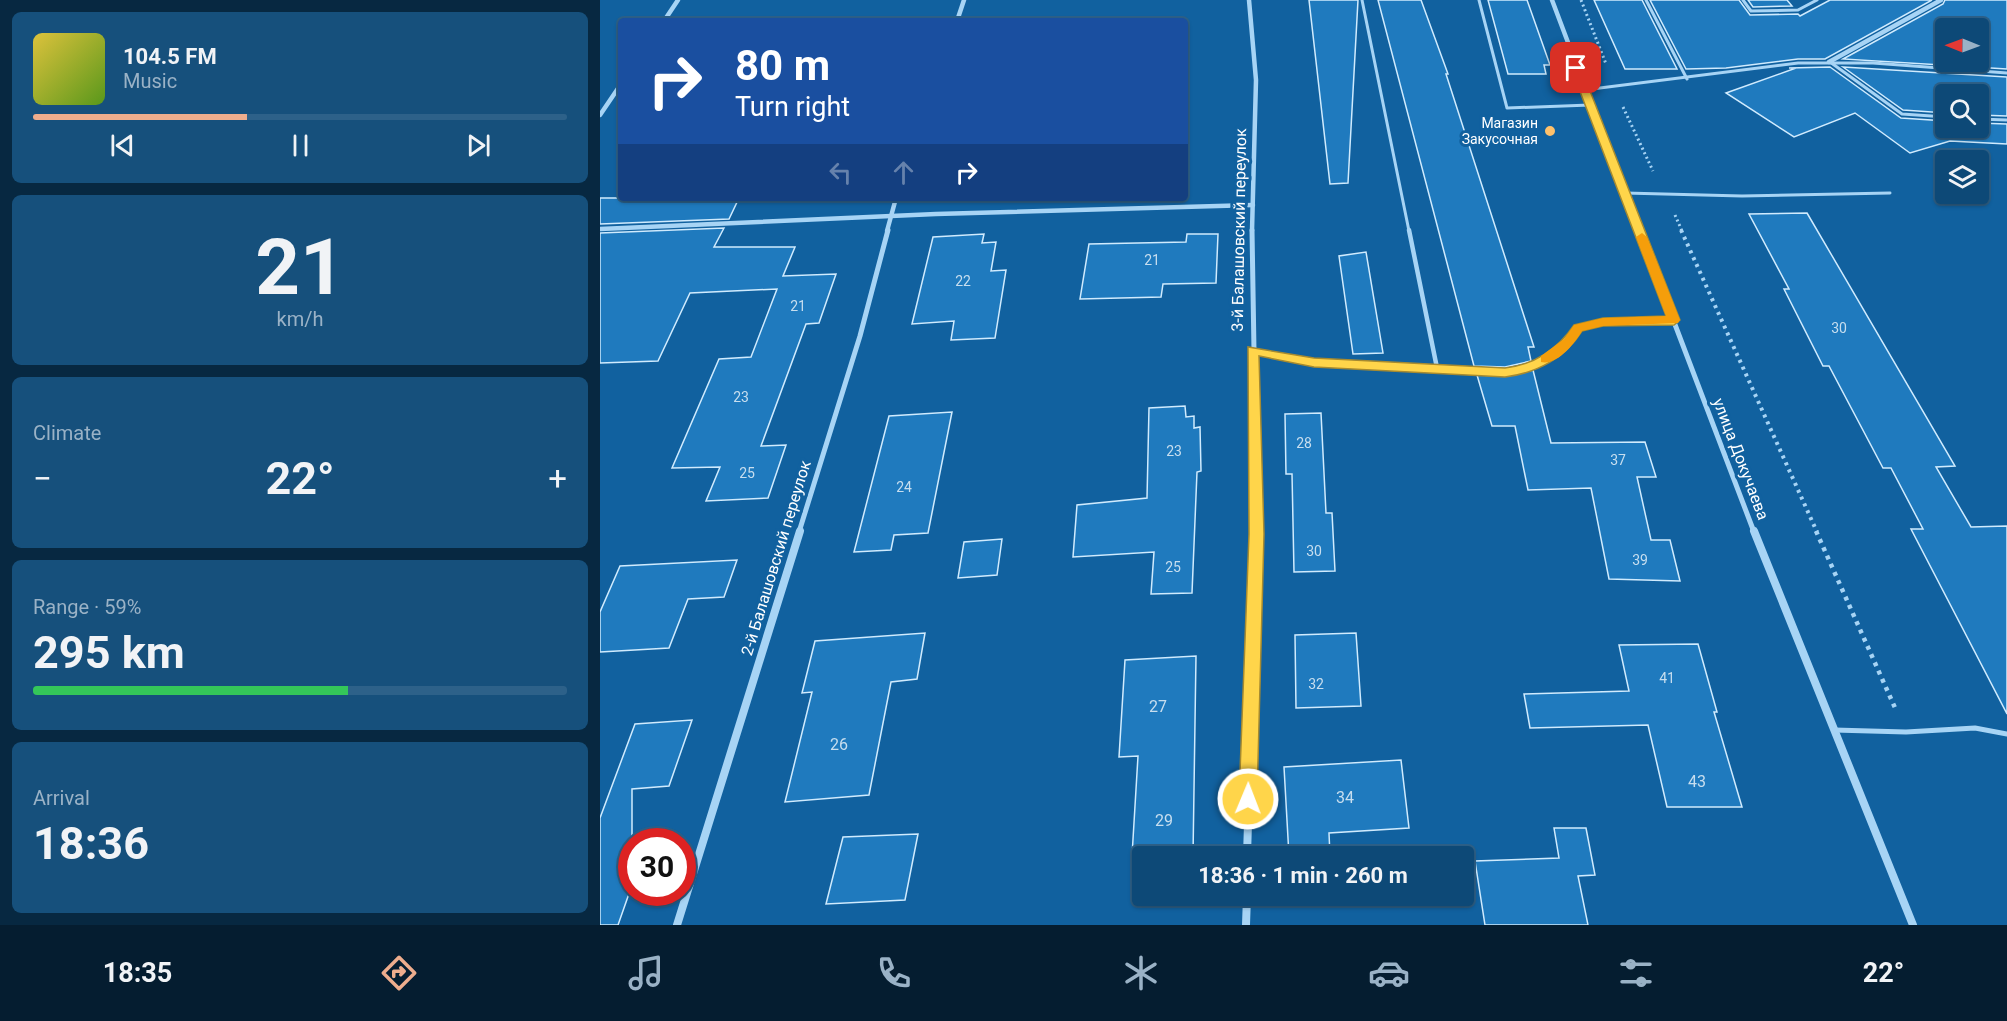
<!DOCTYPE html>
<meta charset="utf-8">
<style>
body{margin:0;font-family:Roboto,sans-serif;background:#16507c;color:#f1f3f6;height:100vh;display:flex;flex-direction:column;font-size:22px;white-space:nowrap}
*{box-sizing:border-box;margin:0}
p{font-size:20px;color:#9ab2c6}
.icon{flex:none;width:33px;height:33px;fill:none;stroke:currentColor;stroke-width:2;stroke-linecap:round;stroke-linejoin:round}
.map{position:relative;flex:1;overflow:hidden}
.details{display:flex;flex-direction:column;gap:12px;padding:12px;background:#072841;width:600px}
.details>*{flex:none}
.hud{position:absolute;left:18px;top:18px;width:570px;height:183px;border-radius:6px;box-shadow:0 2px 4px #0004,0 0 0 2px #2d6189;background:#1a4fa0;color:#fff;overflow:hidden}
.needle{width:39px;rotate:271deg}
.controls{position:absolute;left:1335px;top:18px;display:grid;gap:12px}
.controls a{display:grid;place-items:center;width:54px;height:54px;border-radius:6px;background:#0d4977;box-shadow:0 2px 4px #0004,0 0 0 2px #2d6189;font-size:30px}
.speed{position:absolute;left:18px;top:828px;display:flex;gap:12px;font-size:30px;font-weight:700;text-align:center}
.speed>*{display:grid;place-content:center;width:78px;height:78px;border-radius:50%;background:#0d4977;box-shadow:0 2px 4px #0004,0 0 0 2px #2d6189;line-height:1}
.speed .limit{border:9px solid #d22;background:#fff;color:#111}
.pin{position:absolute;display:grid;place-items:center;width:51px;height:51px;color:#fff;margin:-26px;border-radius:12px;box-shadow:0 3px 9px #0006}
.me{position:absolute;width:66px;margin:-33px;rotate:1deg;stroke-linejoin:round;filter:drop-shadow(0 0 4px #0008)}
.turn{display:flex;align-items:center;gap:21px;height:126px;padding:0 18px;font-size:27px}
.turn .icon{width:78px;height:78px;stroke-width:2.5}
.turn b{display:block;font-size:42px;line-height:51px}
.lanes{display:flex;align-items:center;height:57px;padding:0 18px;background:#0003;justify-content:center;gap:30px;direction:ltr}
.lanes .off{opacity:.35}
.big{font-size:45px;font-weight:700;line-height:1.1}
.details .tile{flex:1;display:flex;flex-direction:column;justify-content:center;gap:9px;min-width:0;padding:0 21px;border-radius:9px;background:#16507c}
.details .dial{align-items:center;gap:0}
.dial b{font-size:78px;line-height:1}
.song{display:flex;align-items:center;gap:18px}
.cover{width:72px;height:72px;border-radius:9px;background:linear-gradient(135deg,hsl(50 70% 55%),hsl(90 70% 35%))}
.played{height:6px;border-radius:3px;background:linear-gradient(90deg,#eead8d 40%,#2d6189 40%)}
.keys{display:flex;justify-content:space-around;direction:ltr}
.heat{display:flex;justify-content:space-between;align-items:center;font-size:33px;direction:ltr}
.charge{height:9px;border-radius:4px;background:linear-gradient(90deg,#34c759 59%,#2d6189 0)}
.trip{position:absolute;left:532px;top:846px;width:342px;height:60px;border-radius:6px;background:#0d4977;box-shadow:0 2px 4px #0004,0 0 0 2px #2d6189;font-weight:700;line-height:60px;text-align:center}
.dock{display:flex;height:96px;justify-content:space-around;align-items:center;background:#051d30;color:#9ab2c6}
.dock .icon{width:42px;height:42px}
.dock .selected{color:#eead8d}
.dock b{font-size:27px;color:#f1f3f6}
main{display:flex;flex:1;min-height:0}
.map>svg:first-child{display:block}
</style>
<main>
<section class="details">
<div class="tile">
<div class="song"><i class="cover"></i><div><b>104.5 FM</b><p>Music</p></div></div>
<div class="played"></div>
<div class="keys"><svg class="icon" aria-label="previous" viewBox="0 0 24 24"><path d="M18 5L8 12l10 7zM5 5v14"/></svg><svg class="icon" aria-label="pause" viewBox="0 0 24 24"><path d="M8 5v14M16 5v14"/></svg><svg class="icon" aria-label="next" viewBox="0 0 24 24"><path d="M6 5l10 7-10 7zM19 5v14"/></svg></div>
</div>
<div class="tile dial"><b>21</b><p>km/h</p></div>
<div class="tile"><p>Climate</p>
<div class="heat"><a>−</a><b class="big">22°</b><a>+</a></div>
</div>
<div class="tile"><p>Range · 59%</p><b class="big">295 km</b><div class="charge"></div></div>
<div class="tile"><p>Arrival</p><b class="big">18:36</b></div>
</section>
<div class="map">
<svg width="1407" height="925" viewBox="0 0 1407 925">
<rect width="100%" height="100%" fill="#11619f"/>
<g fill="#1f7abe" stroke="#d0ebfe" stroke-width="1.5" fill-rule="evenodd">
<polygon points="709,0 758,0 748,183 730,184"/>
<polygon points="778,0 821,0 848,74 846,74 934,347 928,347 931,361 905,367 874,366"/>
<polygon points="888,0 927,0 950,65 944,65 946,74 908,74"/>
<polygon points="994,0 1042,0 1077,69 1025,69"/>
<polygon points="1050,0 1139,0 1150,15 1198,14 1200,16 1230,0 1332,0 1225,59 1198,59 1126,68 1086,69"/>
<polygon points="1148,0 1187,0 1192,6 1153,7"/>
<path d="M1345,0h62v69l-164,-10 100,-55zM1346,28h32v34h-32z"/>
<polygon points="1230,67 1301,118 1346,121 1346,128 1378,128 1378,123 1407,124 1407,144 1350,141 1310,153 1255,113 1194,137 1126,93 1196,68 1189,68"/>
<polygon points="1243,67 1407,77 1407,116 1378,115 1378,94 1346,94 1346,113 1303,110"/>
<polygon points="0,198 139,198 129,219 0,224"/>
<polygon points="1207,213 1355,466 1336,467 1371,527 1407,526 1407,714 1311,529 1323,529 1291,468 1283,468 1229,366 1223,366 1184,289 1189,289 1149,214"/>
<polygon points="124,228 114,247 195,247 183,276 236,274 219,323 206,324 161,446 186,445 168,498 106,501 120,467 72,468 119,359 151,357 177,289 90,293 58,361 0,363 0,233"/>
<polygon points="384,234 382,243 396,242 391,271 406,270 395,338 351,340 354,321 312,324 333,237"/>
<polygon points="587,234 618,234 616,283 563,284 561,297 480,299 489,244 586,242"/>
<polygon points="766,252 783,353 753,354 739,256"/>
<polygon points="933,370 951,443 1045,442 1056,477 1037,477 1051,540 1070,540 1080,581 1009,579 991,488 928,490 915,426 892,426 877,375 905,376"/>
<polygon points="585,406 586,417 594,416 594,428 600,427 601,471 597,472 592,593 551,594 554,552 473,557 477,505 547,498 549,408"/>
<polygon points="352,412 328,533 294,535 291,550 254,552 289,416"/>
<polygon points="721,413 726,513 732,513 735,571 694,572 692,474 686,474 685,414"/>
<polygon points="402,539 397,575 358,578 364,542"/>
<polygon points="137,560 124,597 88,599 69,648 0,652 0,612 20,566"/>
<polygon points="325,633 317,679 291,682 269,795 185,802 212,692 202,693 215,641"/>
<polygon points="756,633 761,706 696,708 695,635"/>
<polygon points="1098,644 1117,712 1114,712 1142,807 1067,807 1048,725 930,728 924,694 1029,691 1019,645"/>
<polygon points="596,656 593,856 532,856 538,756 519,757 525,660"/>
<polygon points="92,720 69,786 32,789 32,885 18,925 0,925 0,818 35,724"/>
<polygon points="801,760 809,828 729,833 730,856 689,856 684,767"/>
<polygon points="954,828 986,828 995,875 978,876 988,925 885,925 875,861 959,858"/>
<polygon points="318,834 305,900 226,904 243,837"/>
</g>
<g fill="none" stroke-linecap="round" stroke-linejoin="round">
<g stroke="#a7d4f5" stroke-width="3" stroke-dasharray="2 3" stroke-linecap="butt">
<polyline points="981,0 1006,64"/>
<polyline points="1023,107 1053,171"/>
<polyline points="1075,215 1082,231"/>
</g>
<polyline stroke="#a7d4f5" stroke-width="4" stroke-dasharray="3 4.5" stroke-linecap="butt" points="1081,230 1217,532"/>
<polyline stroke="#a7d4f5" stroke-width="4.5" stroke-dasharray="4 5" stroke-linecap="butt" points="1216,531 1296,710"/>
<g stroke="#a7d4f5" stroke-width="3">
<polyline points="762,0 809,231"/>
<polyline points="879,0 907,108 990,105"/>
<polyline points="1046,0 1087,79"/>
<polyline points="1143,0 1151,11 1198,10 1217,0"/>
<polyline points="1230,62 1302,114 1346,117"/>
<polyline points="984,90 1198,63 1273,63 1407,73"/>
<polyline points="1378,119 1407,120"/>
<polyline points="1025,193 1142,196 1290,193"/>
</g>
<g stroke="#a7d4f5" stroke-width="4.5">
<polyline points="809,230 837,368"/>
<path d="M653,351l61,11 191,10c22,-3 42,-10 58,-26 5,-5 9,-14 15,-18 14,-10 76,-7 96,-8"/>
</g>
<polyline stroke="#a7d4f5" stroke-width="5" points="1234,730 1306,732 1375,728 1407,734"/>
<g stroke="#a7d4f5" stroke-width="4.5">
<polyline points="649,0 656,80 652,231"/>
<polyline points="952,0 1039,231"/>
<polyline points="64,21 78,0"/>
<polyline points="357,21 364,0"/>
<polyline points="1229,62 1341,0"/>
<polyline points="0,115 21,84"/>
<polyline points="0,229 336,214 653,205"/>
<polyline points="287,231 296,198"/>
</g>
<g stroke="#a7d4f5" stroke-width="5">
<polyline points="652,230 657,532"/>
<polyline points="1039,230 1154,532"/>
<polyline points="199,532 260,336 288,230"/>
</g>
<g stroke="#a7d4f5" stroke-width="8">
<polyline points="1154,531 1313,925"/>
<polyline points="647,856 657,531"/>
<polyline points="77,925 200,531"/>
<polyline points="646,925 647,896"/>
</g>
</g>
<path fill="#ffd54a" stroke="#a68a30" stroke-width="1.5" d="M976,65l5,3 99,252 -6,5 -71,1 -21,5c-17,27 -45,42 -77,46l-191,-10 -55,-11 5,178 -7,265 -3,6 -6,3 -6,-3 -3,-6 10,-265 -1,-187 66,11 191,10c29,-3 53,-19 69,-43l29,-7 63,-2 -95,-248z"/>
<path fill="#f59e0b" d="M1042,233l5,4 33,83 -2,3 -75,3 -21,5c-7,12 -25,35 -41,31v-6l23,-17 10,-14 29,-7 63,-2 -30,-79z"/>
<circle fill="#ffc16b" stroke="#11619f" stroke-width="2" cx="950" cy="131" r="6"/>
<g text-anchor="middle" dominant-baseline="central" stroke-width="6" stroke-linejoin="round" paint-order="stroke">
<g font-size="14" fill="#fff" stroke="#11619f" text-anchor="end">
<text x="938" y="123">Магазин<tspan x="938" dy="16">Закусочная</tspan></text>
</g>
<g font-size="14" fill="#c7deef">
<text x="552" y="260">21</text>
<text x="363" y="281">22</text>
<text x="198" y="306">21</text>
<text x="1239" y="328">30</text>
<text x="141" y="397">23</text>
<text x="704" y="443">28</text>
<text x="574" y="451">23</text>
<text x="1018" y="460">37</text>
<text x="147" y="473">25</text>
<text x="304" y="487">24</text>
<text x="714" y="551">30</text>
<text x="1040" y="560">39</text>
<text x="573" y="567">25</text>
<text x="1067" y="678">41</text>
<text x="716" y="684">32</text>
</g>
<g font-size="16" fill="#fff" stroke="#11619f">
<text transform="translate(639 230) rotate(-89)">3-й Балашовский переулок</text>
<text transform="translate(1141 459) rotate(69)">улица Докучаева</text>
<text transform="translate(176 558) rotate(-73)">2-й Балашовский переулок</text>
</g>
<g font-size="16" fill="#c7deef">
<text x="558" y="706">27</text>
<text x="239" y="744">26</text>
<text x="1097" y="781">43</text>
<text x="745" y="797">34</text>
<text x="564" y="820">29</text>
</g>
</g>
</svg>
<div class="controls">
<a><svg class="needle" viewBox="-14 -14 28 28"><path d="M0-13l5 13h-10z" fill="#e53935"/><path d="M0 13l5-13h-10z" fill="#9ab2c6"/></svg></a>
<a><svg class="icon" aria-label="search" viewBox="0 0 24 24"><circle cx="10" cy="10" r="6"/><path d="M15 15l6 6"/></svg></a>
<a><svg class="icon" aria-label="layers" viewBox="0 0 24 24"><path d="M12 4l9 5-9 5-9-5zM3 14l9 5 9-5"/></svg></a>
</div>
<div class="speed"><div class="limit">30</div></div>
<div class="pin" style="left:976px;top:68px;background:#d93025"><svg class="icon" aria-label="arrive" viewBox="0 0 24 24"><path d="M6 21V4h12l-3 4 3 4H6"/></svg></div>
<svg class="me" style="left:648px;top:799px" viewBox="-20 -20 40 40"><circle r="17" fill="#ffd54a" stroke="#fff" stroke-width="3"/><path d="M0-11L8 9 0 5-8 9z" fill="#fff"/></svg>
<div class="trip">18:36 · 1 min · 260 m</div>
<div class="hud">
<div class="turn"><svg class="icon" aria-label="right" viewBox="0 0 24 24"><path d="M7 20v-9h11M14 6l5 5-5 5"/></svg><div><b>80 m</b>Turn right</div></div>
<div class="lanes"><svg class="icon off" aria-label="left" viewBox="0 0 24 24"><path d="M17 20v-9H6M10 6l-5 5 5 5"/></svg><svg class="icon off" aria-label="ahead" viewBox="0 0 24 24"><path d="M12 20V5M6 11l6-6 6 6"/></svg><svg class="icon" aria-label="right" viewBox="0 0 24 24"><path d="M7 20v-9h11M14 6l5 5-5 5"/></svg></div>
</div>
</div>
</main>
<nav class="dock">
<b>18:35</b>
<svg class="icon selected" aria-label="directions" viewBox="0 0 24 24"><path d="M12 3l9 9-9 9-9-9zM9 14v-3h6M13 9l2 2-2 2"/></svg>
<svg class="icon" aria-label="music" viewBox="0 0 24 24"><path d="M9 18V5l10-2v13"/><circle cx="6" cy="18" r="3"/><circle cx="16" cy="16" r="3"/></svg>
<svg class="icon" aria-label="phone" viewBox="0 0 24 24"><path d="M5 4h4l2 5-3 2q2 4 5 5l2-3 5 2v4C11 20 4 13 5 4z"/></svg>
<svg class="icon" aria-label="climate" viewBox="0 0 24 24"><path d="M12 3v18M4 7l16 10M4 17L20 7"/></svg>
<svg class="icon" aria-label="car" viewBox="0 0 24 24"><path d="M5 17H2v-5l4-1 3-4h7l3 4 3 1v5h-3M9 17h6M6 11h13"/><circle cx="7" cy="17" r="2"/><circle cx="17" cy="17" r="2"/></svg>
<svg class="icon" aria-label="filters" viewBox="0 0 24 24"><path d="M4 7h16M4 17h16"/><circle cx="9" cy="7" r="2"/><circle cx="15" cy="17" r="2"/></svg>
<b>22°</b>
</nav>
